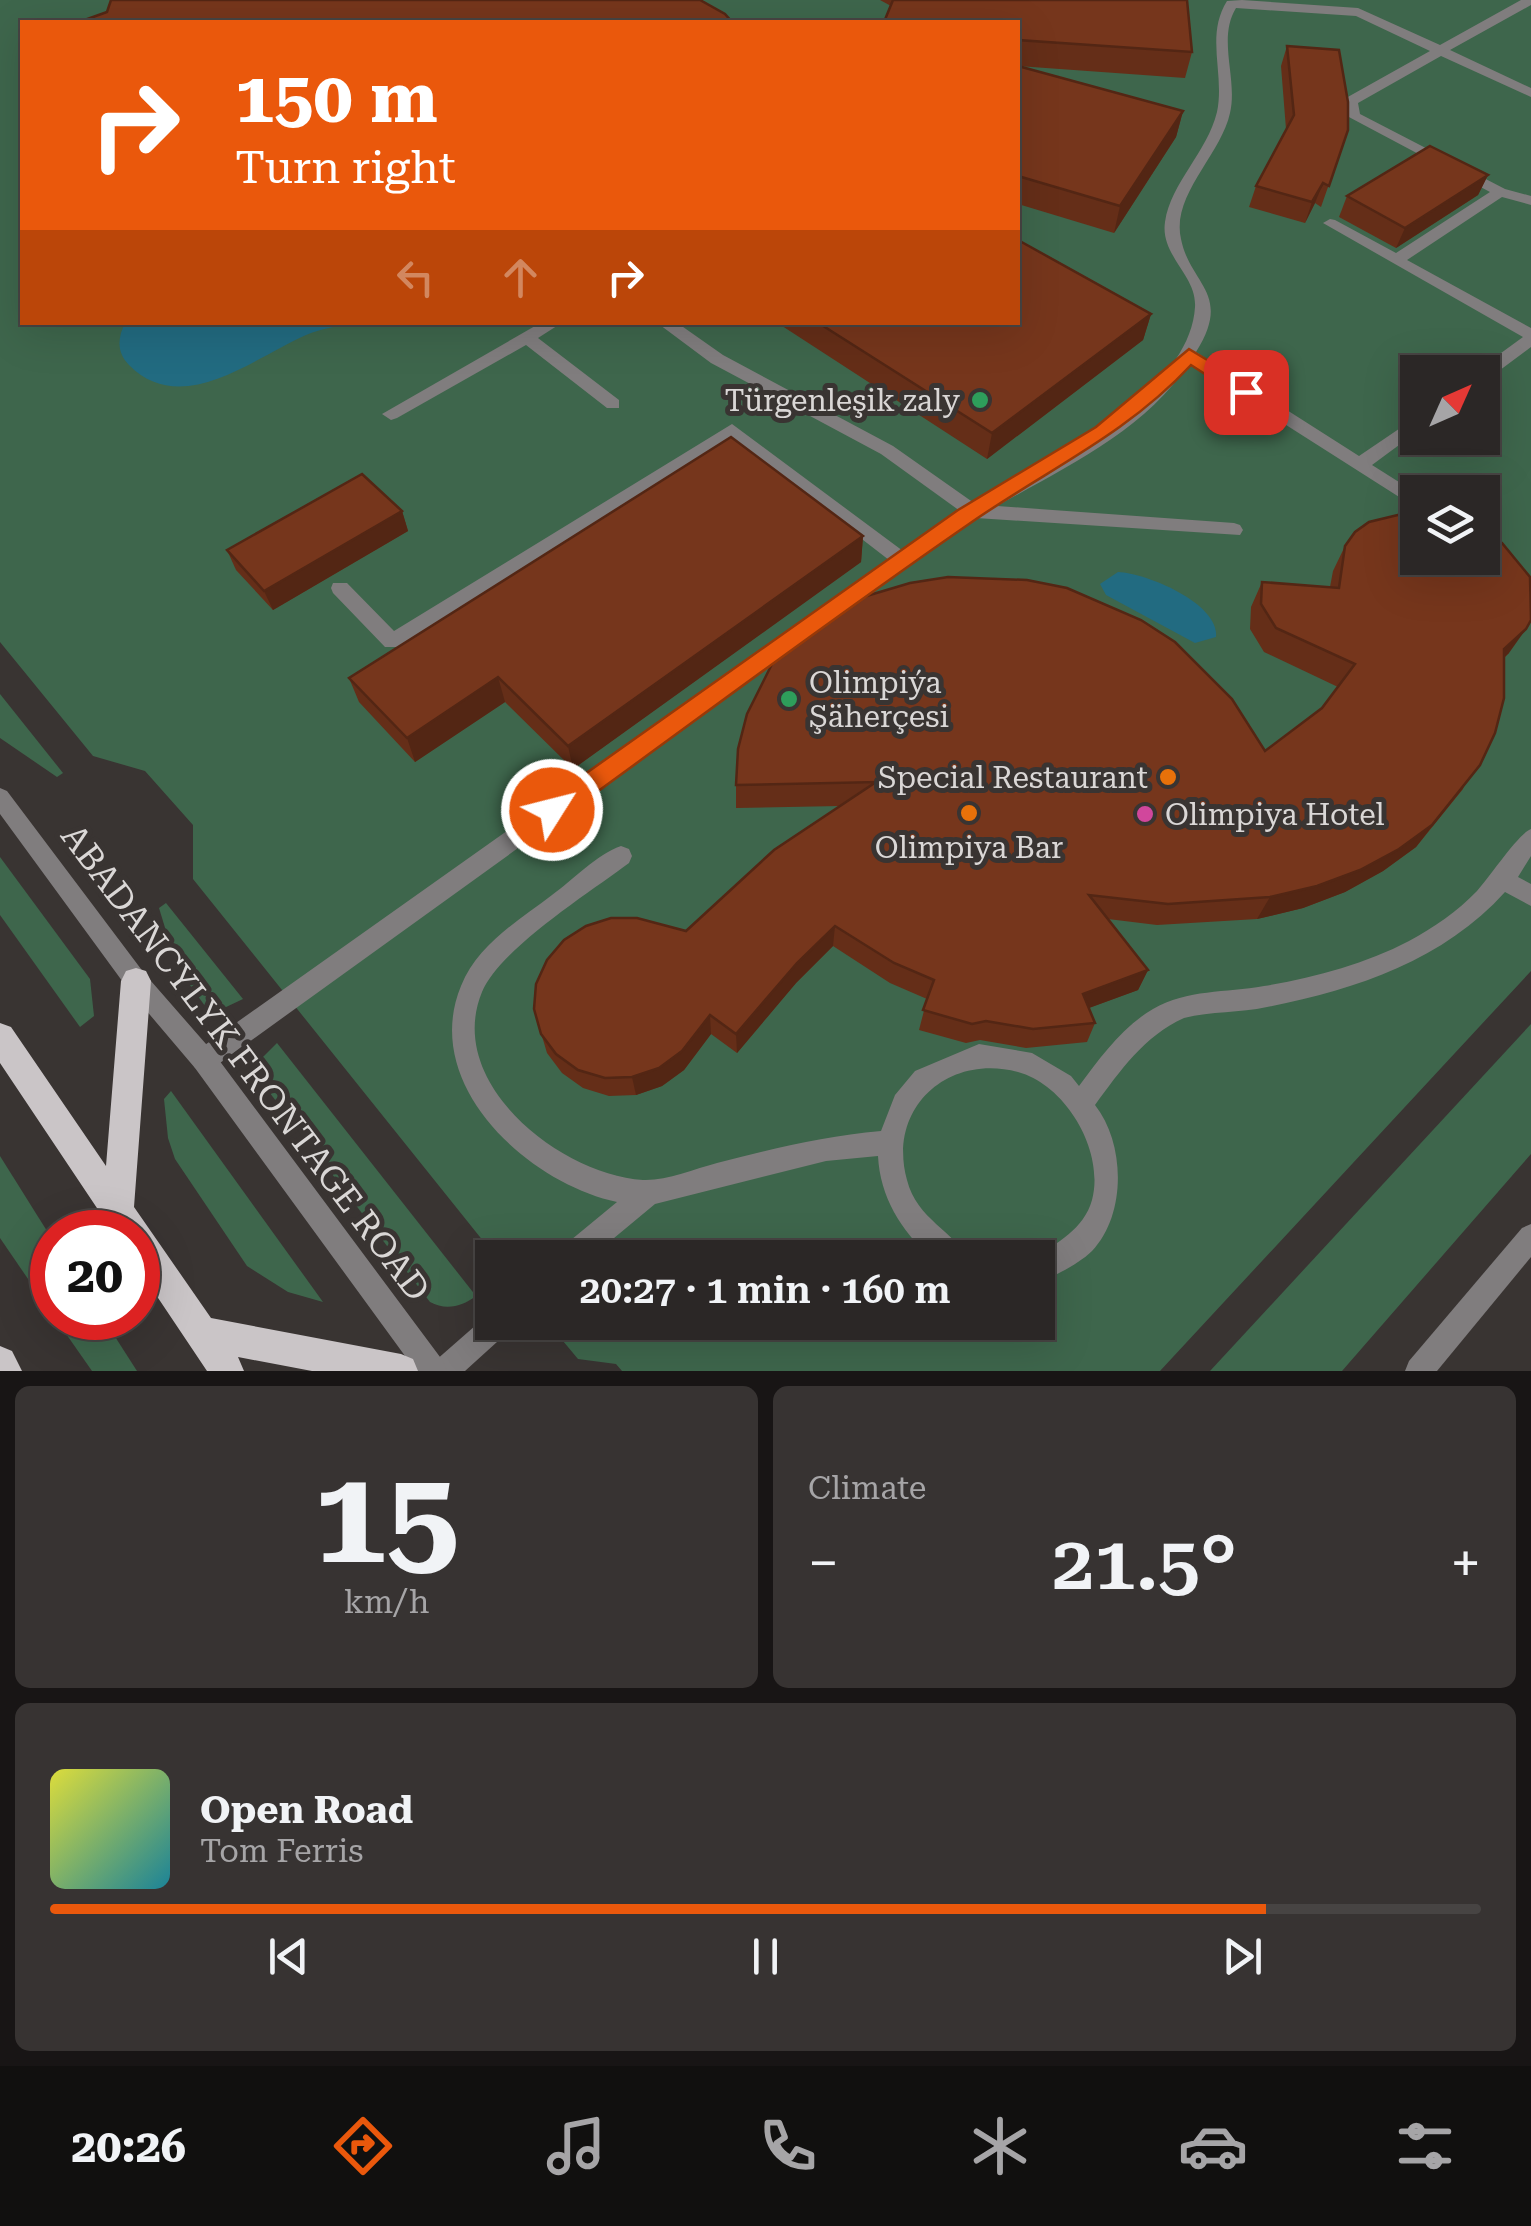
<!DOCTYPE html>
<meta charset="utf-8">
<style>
body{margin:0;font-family:"Roboto Serif",serif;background:#373332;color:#f1f3f6;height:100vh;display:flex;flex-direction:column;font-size:38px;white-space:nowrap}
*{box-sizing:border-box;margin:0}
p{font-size:32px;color:#a6a5a7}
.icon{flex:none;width:55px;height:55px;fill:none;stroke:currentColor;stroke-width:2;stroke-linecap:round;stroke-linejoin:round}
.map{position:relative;height:1371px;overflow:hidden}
.side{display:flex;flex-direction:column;gap:15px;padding:15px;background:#181515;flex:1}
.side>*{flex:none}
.banner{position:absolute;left:20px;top:20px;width:1000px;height:305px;border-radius:0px;box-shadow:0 10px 40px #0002,0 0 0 2px #474443;background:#ea580c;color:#fff;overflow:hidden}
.needle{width:65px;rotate:45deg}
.buttons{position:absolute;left:1400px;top:355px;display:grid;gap:20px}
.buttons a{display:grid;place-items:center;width:100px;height:100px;border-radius:0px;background:#2b2726;box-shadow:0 10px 40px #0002,0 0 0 2px #474443;font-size:50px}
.speed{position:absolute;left:30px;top:1210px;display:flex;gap:20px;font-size:50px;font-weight:700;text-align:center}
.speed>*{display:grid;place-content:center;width:130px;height:130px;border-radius:50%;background:#2b2726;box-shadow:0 10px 40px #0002,0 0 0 2px #474443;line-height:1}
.speed .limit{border:15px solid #d22;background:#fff;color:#111}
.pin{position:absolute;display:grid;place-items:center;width:85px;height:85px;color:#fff;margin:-42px;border-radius:20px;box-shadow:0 5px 15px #0006}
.me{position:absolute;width:110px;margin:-55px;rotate:54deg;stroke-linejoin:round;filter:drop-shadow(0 0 8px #0008)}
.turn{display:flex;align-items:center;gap:35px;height:210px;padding:0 50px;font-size:45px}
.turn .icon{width:130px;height:130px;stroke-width:2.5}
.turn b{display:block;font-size:70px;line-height:85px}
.lanes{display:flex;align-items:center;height:95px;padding:0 50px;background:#0003;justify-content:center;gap:50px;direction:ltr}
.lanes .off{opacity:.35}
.big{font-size:75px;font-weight:600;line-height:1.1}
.side .widget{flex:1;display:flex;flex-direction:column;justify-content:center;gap:15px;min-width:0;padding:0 35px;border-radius:15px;background:#373332}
.side .dial{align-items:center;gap:0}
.dial b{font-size:130px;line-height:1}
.song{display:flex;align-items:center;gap:30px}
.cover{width:120px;height:120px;border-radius:15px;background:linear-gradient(135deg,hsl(60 70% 55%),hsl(190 70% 35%))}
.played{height:10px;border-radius:5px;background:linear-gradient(90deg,#ea580c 85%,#474443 85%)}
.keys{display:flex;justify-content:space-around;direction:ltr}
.heat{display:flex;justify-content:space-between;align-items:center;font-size:55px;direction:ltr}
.side .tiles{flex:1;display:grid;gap:15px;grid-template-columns:1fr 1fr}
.widget:last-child{grid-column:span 2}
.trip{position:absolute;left:475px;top:1240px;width:580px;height:100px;border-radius:0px;background:#2b2726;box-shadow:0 10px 40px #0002,0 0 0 2px #474443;font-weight:600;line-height:100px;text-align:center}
.menu{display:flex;height:160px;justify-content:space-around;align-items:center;background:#11100f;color:#a6a5a7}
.menu .icon{width:70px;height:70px}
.menu .active{color:#ea580c}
.menu b{font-size:45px;color:#f1f3f6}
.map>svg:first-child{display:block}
</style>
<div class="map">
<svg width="1531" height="1371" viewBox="0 0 1531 1371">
<rect width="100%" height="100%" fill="#393432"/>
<g fill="#3e664c" fill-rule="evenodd">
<path d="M0,0h1531v971l-371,400h-538l-6,-7 -38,-5 -30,-36 490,-1v-64l-542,-1 -303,-378v-54l-48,-54 -52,-15 -93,-114zM22,22h996v300h-996zM1418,372h64v66h-64zM1418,492h64v66h-64z"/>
<polygon points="0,694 63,773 57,777 0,738"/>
<polygon points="0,857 90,979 94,1016 80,1027 0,915"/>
<polygon points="166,903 243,999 224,1008 205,1006 177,967 159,908"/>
<polygon points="1531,1024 1531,1154 1342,1371 1210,1371"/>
<path d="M277,1043l199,253c-13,10 -30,15 -46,6l-167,-218 -2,-25z"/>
<polygon points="171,1091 323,1302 288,1292 247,1266 175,1159 168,1138 164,1099"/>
<polygon points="0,1156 52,1239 52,1314 0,1238"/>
<polygon points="55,1318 103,1318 137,1371 92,1371"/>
</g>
<g fill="#226b81">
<path d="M125,323v-1l234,1c-18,2 -36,5 -53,12 -51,22 -124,84 -177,30 -13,-13 -11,-28 -4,-42z"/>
<path d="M1118,572c28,1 101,31 98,65l-21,6 -89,-48 -6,-11z"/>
</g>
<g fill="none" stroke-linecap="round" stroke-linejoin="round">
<g fill="#807d7e" fill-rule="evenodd">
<path d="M1242,0l116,8 82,37 81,-45h10v5l-81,45 81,38v9l-90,-41 -83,47 2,11 145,75 26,7v9l-29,-8 -95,63 124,68v19l-43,32 -6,1v-8h-7l48,-35 -200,-114 7,-4 5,1 61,33 94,-61 -143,-76 -1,-18 84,-47 -74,-35 -120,-8c-19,31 2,71 -6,105 -9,42 -59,82 -49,126 9,46 52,54 15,113l163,104 59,-40v15l-46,34 46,29v15l-229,-146c-43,67 -125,105 -192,143l237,17 6,2 3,5 -3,5 -264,-17 -763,550 -9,4 -9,-4 -3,-8 3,-8 694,-492 -158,-122 -332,209h-14l-52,-54 -2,-5 2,-5h14l47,48 338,-207 171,127 57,-40 -79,-57 -170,-91 -55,-41h20l47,33 170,91 81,57c68,-38 216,-107 221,-196 2,-32 -35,-51 -30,-85 6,-40 42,-69 52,-110 8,-38 -12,-76 10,-111z"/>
<polygon points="542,322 563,322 538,338 619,400 619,408 607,408 526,345 397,418 391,420 382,414"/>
<path d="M1531,829v27l-13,21 13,7v22l-26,-14c-61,68 -150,98 -238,115 -27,6 -56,4 -83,11 -40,18 -64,53 -89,87 30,38 32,109 -3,146 -13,13 -38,25 -54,32v-25h-4c23,-15 50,-29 58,-58 13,-49 -26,-115 -74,-128 -70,-19 -131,36 -111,108 10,40 48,51 59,78h-35c-30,-28 -51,-61 -53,-102l-52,5 -171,43 -65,54h-34l4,-9 57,-47c-89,-19 -197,-117 -156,-216 17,-42 57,-65 91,-91 21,-15 44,-40 69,-49l8,3 3,7 -3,7c-40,30 -129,86 -147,129 -38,92 80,183 161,188 23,1 51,-11 74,-17 55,-14 107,-27 164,-32l14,-36 20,-24 64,-27 53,9 39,23 8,10c21,-28 43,-59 74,-77 35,-20 72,-16 111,-23 49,-8 101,-22 145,-45 24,-13 49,-30 68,-50 12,-13 42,-58 54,-62z"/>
<polygon points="492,1311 492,1322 511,1322 508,1332 465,1371 431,1371 435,1361"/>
</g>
<g fill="#807d7e" fill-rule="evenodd">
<polygon points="0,788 7,791 144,973 213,1052 443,1361 447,1371 416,1371 195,1068 128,989 0,814"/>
<polygon points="1531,1224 1531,1257 1437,1371 1405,1371 1409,1361 1522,1228"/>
</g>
<g fill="#cac5c7" fill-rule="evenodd">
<polygon points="136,968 146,971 151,981 134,1207 211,1318 401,1354 413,1359 418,1371 312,1371 238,1357 244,1371 207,1371 138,1268 138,1232 113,1232 0,1063 0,1023 11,1027 106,1166 121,981 126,971"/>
<polygon points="0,1346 12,1351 22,1371 0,1371"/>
</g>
</g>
<g fill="#652e18">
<polygon points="880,0 1187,0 1192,52 1185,78 1018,66 1018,22 891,6"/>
<polygon points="1287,46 1348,130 1321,207 1315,203 1305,223 1249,207 1256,186 1286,129 1281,66"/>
<polygon points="1018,66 1183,111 1176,137 1114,233 1018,204"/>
<polygon points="1488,175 1478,195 1396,248 1339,217 1347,196"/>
<polygon points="1151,314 1143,340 987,459 776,322 1018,322"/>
<polygon points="402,511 408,531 273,610 236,570 227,550"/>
<polygon points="863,536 861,562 573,769 505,702 415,762 359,702 349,678"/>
<polygon points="1345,546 1509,653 1504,658 1463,789 1416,847 1383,871 1345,892 1303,908 1257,919 1157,925 1108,919 1148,970 1138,990 1089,1008 1095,1023 1087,1042 1026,1048 980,1040 966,1043 919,1030 927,999 890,983 833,946 796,983 737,1053 711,1034 684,1070 662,1086 636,1095 609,1096 583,1088 562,1073 547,1053 534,1009 686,931 840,806 736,808 736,785 1265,751 1322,708 1338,687 1264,652 1250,629 1251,607 1262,582 1330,587 1333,571"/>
</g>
<g fill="#532614">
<polygon points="1183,111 1176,137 1114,233 1120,206"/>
<polygon points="1488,175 1478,195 1396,248 1405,228"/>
<polygon points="1323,183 1315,203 1305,223 1312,202"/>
<polygon points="1151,314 1143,340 987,459 992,433"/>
<polygon points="402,511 408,531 273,610 264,591"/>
<polygon points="863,536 861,562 573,769 568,746"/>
<polygon points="1526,629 1509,653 1487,673 1504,649"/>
<polygon points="498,677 505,702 415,762 407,738"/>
<polygon points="1480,765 1416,847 1383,871 1345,892 1303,908 1257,919 1270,897"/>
<polygon points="835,926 833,946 796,983 737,1053 736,1034 797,963"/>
<polygon points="1148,970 1138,990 1075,1013 1083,994"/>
<polygon points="710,1015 711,1034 684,1070 662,1086 636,1095 632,1077"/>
</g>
<g fill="#76361c" stroke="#532614" stroke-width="2.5">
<polygon points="111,0 700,0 725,14 732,22 79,22 107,12"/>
<polygon points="893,0 1187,0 1192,52 1018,40 1018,22 884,22"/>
<polygon points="1287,46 1339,50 1348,102 1348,130 1329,186 1323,183 1312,202 1256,186 1294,115"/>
<polygon points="1018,66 1183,111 1120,206 1018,176"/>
<polygon points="1430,146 1488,175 1405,228 1347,196"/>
<polygon points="1018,240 1151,314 992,433 817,322 1018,322"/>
<polygon points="731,437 863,536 568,746 498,677 407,738 349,678"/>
<polygon points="362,474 402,511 264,591 227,550"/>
<polygon points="1410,512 1418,513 1418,558 1482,558 1482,531 1502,543 1530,577 1531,620 1526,629 1504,649 1504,698 1495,733 1480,765 1432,825 1399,849 1360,870 1317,886 1270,897 1168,904 1089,895 1148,970 1083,994 1095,1023 1033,1029 986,1021 972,1024 923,1010 934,980 894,963 835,926 797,963 736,1034 710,1015 682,1051 659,1068 632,1077 605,1078 578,1070 556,1054 541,1034 534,1009 536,984 547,960 564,940 586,926 611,918 637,918 686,931 774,850 876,782 736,785 738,749 747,714 786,636 823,609 910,583 948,577 1027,580 1067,588 1141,620 1175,642 1232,699 1265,751 1322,708 1355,664 1276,628 1261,604 1262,582 1339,588 1345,546 1355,532 1369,522"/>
</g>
<path fill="#ea580c" stroke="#983908" stroke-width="2.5" d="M1189,349l63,38v9h-13l-48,-31c-66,71 -145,105 -222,159 -138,95 -272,196 -408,294l-9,3 -8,-3 -4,-8 4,-7 414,-293 138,-83z"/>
<g fill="#2e9e5b" stroke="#393432" stroke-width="4">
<circle cx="980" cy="400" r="10"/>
<circle cx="789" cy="699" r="10"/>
</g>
<g fill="#e8710a" stroke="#393432" stroke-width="4">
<circle cx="1168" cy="777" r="10"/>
<circle cx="969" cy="813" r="10"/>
</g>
<circle fill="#d1479c" stroke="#393432" stroke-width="4" cx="1145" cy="814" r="10"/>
<g text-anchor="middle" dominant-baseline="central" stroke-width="10" stroke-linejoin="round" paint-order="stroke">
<g font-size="30" fill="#dad7d6" stroke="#393432" text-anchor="end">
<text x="960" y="400">Türgenleşik zaly</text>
<text x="809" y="682" text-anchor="start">Olimpiýa<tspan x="809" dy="34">Şäherçesi</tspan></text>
<text x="1148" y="777">Special Restaurant</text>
<text x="1165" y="814" text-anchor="start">Olimpiya Hotel</text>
<text x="969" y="847" text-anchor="middle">Olimpiya Bar</text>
</g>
<g font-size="35" fill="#dad7d6" stroke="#393432">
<text transform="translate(245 1063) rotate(53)">ABADANCYLYK FRONTAGE ROAD</text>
</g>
</g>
</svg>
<div class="buttons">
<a><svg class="needle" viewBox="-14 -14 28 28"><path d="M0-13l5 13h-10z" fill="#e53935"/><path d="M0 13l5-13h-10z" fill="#a6a5a7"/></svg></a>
<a><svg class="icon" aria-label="layers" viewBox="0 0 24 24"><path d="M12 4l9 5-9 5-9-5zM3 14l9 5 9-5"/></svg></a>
</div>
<div class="speed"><div class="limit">20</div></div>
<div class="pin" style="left:1246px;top:392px;background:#d93025"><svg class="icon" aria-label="arrive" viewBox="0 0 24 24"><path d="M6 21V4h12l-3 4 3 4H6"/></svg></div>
<svg class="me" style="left:552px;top:810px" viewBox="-20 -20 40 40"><circle r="17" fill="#ea580c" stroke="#fff" stroke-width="3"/><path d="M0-11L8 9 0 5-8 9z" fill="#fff"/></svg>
<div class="trip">20:27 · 1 min · 160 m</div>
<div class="banner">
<div class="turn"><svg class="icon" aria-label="right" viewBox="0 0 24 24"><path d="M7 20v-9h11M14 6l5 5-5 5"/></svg><div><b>150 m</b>Turn right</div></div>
<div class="lanes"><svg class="icon off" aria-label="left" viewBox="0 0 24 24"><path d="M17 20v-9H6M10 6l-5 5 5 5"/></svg><svg class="icon off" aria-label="ahead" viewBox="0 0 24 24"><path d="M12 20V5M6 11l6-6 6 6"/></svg><svg class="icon" aria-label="right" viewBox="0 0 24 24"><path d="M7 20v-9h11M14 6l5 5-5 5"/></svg></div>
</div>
</div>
<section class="side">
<div class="tiles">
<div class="widget dial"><b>15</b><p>km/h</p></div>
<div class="widget"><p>Climate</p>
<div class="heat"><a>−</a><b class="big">21.5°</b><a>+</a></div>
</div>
<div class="widget">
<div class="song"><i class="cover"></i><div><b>Open Road</b><p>Tom Ferris</p></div></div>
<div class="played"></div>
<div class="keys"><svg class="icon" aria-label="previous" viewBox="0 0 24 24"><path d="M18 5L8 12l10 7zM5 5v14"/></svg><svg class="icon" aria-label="pause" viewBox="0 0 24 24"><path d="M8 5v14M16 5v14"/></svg><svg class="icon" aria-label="next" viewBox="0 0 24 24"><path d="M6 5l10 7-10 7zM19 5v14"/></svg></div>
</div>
</div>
</section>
<nav class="menu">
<b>20:26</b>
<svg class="icon active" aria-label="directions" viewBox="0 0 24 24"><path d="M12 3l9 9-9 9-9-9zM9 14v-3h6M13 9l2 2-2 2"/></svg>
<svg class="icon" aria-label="music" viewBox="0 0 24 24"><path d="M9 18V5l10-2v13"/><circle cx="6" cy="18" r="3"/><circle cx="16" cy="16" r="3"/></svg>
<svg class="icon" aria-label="phone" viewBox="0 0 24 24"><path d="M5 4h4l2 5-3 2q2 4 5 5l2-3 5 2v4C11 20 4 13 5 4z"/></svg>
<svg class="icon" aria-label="climate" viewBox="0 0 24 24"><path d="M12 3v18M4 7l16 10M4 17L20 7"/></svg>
<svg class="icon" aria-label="car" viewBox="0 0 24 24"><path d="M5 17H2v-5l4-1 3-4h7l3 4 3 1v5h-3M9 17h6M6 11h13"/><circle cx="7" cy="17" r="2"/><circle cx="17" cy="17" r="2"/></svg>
<svg class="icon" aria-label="filters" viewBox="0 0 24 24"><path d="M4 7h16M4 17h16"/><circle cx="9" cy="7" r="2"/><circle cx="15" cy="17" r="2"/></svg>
</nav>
